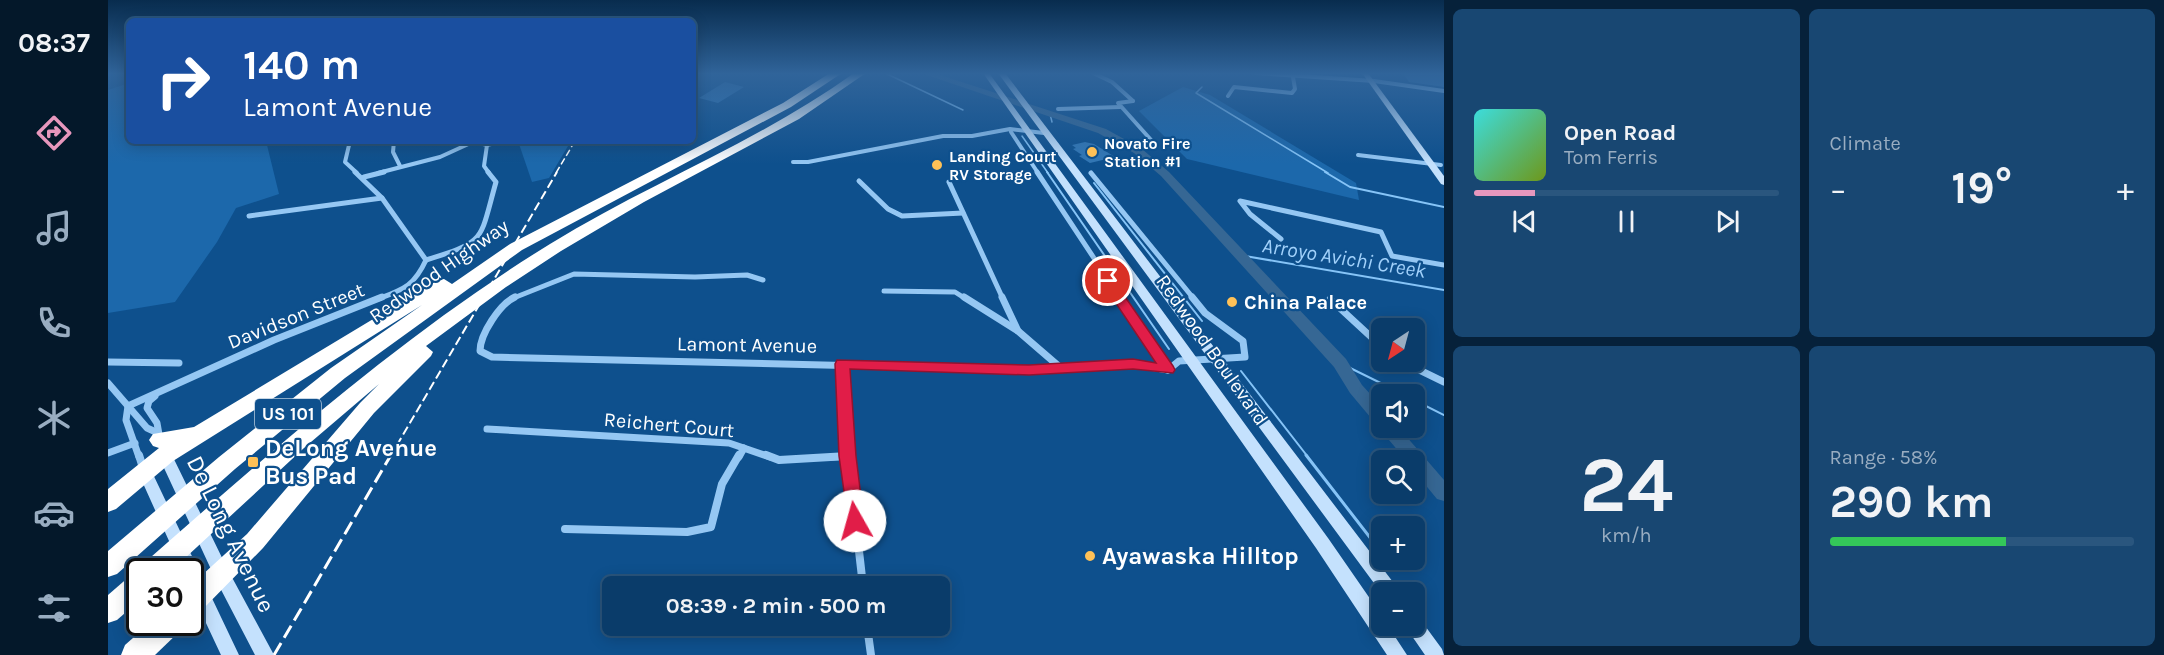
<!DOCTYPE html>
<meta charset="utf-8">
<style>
body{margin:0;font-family:Karla,sans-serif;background:#184772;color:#f1f3f6;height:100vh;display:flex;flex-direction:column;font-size:22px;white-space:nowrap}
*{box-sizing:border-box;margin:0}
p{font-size:20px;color:#99adc1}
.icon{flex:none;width:33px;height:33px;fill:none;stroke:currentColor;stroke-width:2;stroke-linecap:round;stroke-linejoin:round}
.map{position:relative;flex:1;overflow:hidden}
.details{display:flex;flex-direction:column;gap:9px;padding:9px;background:#06213a;width:720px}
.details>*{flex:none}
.hud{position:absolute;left:18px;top:18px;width:570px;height:126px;border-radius:9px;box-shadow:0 3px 15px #0003,0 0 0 2px #2a567e;background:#1a4fa0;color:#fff;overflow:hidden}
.needle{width:39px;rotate:216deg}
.fabs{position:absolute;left:1263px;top:318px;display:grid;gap:12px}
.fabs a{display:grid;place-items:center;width:54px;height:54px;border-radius:9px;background:#0a3c6a;box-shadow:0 3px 15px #0003,0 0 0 2px #2a567e;font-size:30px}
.speed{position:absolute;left:18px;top:558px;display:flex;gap:12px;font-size:30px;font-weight:700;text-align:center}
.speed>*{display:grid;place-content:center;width:78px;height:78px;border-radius:50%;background:#0a3c6a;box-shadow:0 3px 15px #0003,0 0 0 2px #2a567e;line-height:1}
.speed .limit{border:3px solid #111;border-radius:9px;background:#fff;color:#111}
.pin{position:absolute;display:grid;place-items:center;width:51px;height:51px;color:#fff;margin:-26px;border:3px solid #fff;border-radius:50%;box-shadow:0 2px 6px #0007}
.me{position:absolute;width:66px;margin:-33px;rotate:353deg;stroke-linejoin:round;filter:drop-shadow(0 0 4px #0008)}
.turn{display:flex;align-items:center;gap:21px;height:126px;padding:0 18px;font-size:27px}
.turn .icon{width:78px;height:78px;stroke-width:2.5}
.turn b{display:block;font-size:42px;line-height:51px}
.big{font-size:45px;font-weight:700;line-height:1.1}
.details .tile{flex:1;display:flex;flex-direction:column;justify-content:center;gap:9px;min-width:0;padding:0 21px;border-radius:9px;background:#184772}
.details .dial{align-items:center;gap:0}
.dial b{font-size:78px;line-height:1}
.song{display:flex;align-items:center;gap:18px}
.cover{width:72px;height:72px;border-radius:9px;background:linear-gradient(135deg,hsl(180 70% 55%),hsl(80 70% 35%))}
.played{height:6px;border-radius:3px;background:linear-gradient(90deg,#e797bd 20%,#2a567e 20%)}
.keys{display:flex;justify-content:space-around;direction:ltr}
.heat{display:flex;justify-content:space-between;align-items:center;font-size:33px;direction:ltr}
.charge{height:9px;border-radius:4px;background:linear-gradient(90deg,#34c759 58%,#2a567e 0)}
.details .tiles{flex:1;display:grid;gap:9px;grid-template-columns:repeat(2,1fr)}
.trip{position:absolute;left:494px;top:576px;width:348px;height:60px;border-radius:9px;background:#0a3c6a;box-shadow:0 3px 15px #0003,0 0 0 2px #2a567e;font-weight:700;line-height:60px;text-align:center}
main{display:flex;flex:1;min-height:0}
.tabs{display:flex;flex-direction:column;width:108px;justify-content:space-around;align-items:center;background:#04182a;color:#99adc1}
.tabs .icon{width:42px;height:42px}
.tabs .selected{color:#e797bd}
.tabs b{font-size:27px;color:#f1f3f6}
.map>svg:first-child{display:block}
</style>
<main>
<nav class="tabs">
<b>08:37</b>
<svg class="icon selected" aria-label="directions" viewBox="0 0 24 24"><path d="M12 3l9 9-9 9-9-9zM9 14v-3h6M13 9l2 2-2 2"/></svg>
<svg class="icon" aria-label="music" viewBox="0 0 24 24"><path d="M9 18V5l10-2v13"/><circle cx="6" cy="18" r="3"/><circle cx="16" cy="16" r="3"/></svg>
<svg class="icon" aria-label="phone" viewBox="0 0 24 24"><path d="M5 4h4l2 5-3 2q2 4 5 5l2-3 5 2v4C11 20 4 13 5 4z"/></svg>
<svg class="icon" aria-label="climate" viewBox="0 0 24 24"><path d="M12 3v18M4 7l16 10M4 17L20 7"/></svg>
<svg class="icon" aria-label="car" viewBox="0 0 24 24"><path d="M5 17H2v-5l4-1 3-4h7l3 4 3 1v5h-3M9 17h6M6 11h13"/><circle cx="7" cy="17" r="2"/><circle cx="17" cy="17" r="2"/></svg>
<svg class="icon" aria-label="filters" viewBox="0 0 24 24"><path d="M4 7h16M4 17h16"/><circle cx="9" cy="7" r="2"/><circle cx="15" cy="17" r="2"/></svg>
</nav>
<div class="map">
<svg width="1336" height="655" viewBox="0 0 1336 655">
<rect width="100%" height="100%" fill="#0e508d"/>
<g fill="#1c68ab">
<polygon points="21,83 21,141 158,141 171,194 128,208 109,242 67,302 0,313 0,90"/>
<polygon points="1075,87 1102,95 1248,183 1251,200 1079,159 1031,111"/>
<polygon points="410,141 463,141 441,178 424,182"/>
</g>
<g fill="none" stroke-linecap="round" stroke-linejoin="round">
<g stroke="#86c4f7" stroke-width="1.5">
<polyline points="777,73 855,110"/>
<polyline points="1094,87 1088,93 1220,173"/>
<polyline points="942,114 944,122"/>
<polyline points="914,136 940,173"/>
</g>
<g stroke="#86c4f7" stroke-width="2">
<polyline points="939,172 1061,349"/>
<polyline points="1217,172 1242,187 1336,207"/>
<polyline points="986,183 1094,321"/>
<polyline points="1131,255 1336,290"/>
<polyline points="1232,363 1295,394"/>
<polyline points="1133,371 1200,457"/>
<polyline points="1306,400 1336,415"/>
</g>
<polyline stroke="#86c4f7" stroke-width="3" points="1198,455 1274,553"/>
<g fill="#366794" fill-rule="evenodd">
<polygon points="813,73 826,73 998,129 1034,149 1061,172 1238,359 1254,385 1274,407 1274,425 1268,424 1242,393 1226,367 1053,176 1026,153 990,133"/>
<polygon points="1274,426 1291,428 1336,480 1336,501 1329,499 1306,471 1306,460 1298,460 1275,433"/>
</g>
</g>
<g fill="#3277b5">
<polygon points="1295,73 1336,73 1336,87 1301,82"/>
<polygon points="617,82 636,87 610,103 591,98"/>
<polygon points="977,142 986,144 1007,157 982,163 971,156 974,155 965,149 968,148 964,145"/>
</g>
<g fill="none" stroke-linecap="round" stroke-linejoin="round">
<g stroke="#95c7f3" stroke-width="4">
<polyline points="985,73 1004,82 1025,101"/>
<polyline points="1148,73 1266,81 1336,91"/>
<polyline points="1120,96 1126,87 1184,93 1187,89 1185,77"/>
<polyline points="1025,101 1010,103 1044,141"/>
<polyline points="950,109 1012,107"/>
<polyline points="903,132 930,173"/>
<polyline points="242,141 237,162 249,173"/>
<polyline points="286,141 285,152 292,166"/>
<polyline points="367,142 379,145 376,166 381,173"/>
<polyline points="379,145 395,141"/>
<polyline points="1250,155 1333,165"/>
<polyline points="685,162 700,162 835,136 864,136 902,129 936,133"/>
<polyline points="270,173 332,157 367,141"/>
</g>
<g stroke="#95c7f3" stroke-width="5">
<polyline points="247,172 274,198 318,260"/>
<polyline points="929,172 1013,299"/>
<polyline points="983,173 1086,299"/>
<polyline points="256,177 276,172"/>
<polyline points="751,181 780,209 794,216 855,213"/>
<polyline points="841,182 895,299"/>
<polyline points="141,216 274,198"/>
<polyline points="1173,239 1142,214 1132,201 1273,232 1284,256 1336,265"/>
<path d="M318,260c61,-19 53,-18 70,-78l-8,-10"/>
<polyline points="776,291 847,292 858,299"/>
<path d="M270,299c26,-10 36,-13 48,-39"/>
<polyline points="403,299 466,274 587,277 639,275 655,280"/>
</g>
<g stroke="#95c7f3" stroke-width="7">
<path d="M407,297c-15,7 -35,37 -35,54l12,6 537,13 104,-6 35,6 11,-9 66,-4 -2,-16 -38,-28 -13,-16"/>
<polyline points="856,297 910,331"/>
<polyline points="894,297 910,331 954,369"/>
<polyline points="1012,297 1060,370"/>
<polyline points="1222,299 1274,347"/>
<polyline points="0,362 71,363"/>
<polyline points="1295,362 1336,382"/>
<polyline points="734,364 740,457"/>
<polyline points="0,383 39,428 50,433"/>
<polyline points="47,396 41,401 39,408 49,423 52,440"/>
<polyline points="20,406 166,340 274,297"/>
<polyline points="20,406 18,420 31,457"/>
<polyline points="379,429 621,443 662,457"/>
<polyline points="0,453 27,443"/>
<polyline points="631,457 636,448"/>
<polyline points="723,457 740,456"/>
</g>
<g stroke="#95c7f3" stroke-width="8">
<polyline points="31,455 35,468"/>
<polyline points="658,455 671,460 740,456"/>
<polyline points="740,455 755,586"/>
<polyline points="457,529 579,532 603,527 614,484 631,455"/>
<polyline points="759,626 763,655"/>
</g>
<g fill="#c4e1fd" fill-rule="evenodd">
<polygon points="875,73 881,73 1220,538 1274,616 1274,626 1280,626 1299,655 1279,655 1208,548"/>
<polygon points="890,73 897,73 1288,586 1290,592 1274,592 1274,594"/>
<polygon points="1254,73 1260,73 1336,176 1336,185 1333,184"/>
<polygon points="57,449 62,451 120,570 166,655 147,655 108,580 50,455 52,451"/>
<polygon points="36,464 41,466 43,470 131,655 113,655 82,589 82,572 75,572 29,470 31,466"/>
<polygon points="1306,617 1312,619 1334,649 1336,655 1317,655 1297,626 1306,626"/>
</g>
<g fill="#fff" fill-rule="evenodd">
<polygon points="722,73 734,73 683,107 414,250 237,378 127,469 9,574 0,577 0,551 111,457 223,368 314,305 65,461 8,509 0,512 0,489 51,448 45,446 41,440 45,434 86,427 330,280 336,279 344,284 402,244 675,103"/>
<path d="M746,73h12l-67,46 -155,83 -83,49 -55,36 -80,59 7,6 -2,4 -57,57 -111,135 -64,65 -9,3v-30l57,-52 113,-131 19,-19 -75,64 -134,124h-30l3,-8c130,-114 259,-229 407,-320 99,-61 210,-103 304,-171z"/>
<polygon points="32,572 32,600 9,620 0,623 0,595 23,575"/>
<polygon points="43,622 76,622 72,631 47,655 13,655 17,645"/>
</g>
<polyline stroke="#fff" stroke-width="1.5" stroke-dasharray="7 3" stroke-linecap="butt" points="448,173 467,141"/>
<polyline stroke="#fff" stroke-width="2" stroke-dasharray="9 4" stroke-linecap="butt" points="282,457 449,172"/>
<polyline stroke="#fff" stroke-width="3" stroke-dasharray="14 6" stroke-linecap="butt" points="166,655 283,455"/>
</g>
<linearGradient id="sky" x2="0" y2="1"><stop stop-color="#082c4e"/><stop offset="0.45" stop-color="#30649a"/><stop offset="1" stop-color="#30649a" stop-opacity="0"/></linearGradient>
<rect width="1336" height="164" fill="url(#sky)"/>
<polygon fill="#e11d48" stroke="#92132f" stroke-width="1.5" points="1000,277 1004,278 1065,366 1067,370 1065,373 1025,369 921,375 742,369 748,456 756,521 753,527 747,529 741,527 731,456 727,364 729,360 921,365 1025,359 1048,363 993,281"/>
<g fill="#ffc157" stroke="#0e508d" stroke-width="2">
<circle cx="984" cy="152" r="6"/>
<circle cx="829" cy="165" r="6"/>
<circle cx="1124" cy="302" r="6"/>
<rect x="139" y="456" width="12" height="12" rx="3"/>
<circle cx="982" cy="556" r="6"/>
</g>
<g text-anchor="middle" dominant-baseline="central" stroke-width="4.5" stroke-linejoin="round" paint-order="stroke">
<g font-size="16" font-weight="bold" fill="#fff" stroke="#0e508d" text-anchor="start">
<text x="996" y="143">Novato Fire<tspan x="996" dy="18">Station #1</tspan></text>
<text x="841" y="156">Landing Court<tspan x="841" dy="18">RV Storage</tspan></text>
</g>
<rect fill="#0e508d" stroke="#b7cadd" stroke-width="1.5" x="147" y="399" width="66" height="30" rx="4.5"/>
<g font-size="18" font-weight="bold" fill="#fff">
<text x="180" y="414">US 101</text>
</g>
<g font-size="20" fill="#fff" stroke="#0e508d">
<text transform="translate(331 271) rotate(-35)">Redwood Highway</text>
<text transform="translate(188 316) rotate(-22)">Davidson Street</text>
<text transform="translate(639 345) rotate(1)">Lamont Avenue</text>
<text transform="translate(1104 350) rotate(55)">Redwood Boulevard</text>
<text transform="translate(561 425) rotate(5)">Reichert Court</text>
</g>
<g font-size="20" font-weight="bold" fill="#fff" stroke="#0e508d" text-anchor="start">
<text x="1136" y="302">China Palace</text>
</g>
<g font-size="21" font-style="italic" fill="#a1d1fb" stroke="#0e508d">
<text transform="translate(1236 258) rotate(9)">Arroyo Avichi Creek</text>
</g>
<g font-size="24" font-weight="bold" fill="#fff" stroke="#0e508d" text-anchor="start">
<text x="157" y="448">DeLong Avenue<tspan x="157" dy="28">Bus Pad</tspan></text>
<text x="994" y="556">Ayawaska Hilltop</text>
</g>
<g font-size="24" fill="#fff" stroke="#0e508d">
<text transform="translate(123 534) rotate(64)">De Long Avenue</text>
</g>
</g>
</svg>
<div class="fabs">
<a><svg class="needle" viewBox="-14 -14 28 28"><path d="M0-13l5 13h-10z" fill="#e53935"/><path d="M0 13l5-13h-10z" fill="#99adc1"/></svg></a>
<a><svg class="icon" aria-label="sound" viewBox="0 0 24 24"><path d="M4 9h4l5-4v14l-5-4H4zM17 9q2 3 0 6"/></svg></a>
<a><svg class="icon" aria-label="search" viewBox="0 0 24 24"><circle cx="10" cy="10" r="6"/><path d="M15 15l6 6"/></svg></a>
<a>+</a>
<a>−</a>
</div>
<div class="speed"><div class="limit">30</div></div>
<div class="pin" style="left:1000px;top:281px;background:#d93025"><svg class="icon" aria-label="arrive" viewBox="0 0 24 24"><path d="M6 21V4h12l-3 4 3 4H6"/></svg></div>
<svg class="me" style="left:747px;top:521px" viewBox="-20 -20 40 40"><circle r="19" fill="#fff"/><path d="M0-13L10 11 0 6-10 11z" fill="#e11d48"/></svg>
<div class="trip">08:39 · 2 min · 500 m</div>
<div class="hud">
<div class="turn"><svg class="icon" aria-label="right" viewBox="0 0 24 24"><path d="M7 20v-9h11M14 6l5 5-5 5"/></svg><div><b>140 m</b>Lamont Avenue</div></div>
</div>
</div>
<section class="details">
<div class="tiles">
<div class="tile">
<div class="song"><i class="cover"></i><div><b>Open Road</b><p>Tom Ferris</p></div></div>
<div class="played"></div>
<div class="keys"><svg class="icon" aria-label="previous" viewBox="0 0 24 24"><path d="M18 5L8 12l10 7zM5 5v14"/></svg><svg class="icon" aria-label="pause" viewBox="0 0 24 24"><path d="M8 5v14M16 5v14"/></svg><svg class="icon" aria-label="next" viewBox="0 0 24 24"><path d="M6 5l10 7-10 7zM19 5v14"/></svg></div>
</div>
<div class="tile"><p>Climate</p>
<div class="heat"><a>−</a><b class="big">19°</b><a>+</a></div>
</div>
<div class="tile dial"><b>24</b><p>km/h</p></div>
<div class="tile"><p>Range · 58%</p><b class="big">290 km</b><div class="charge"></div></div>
</div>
</section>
</main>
